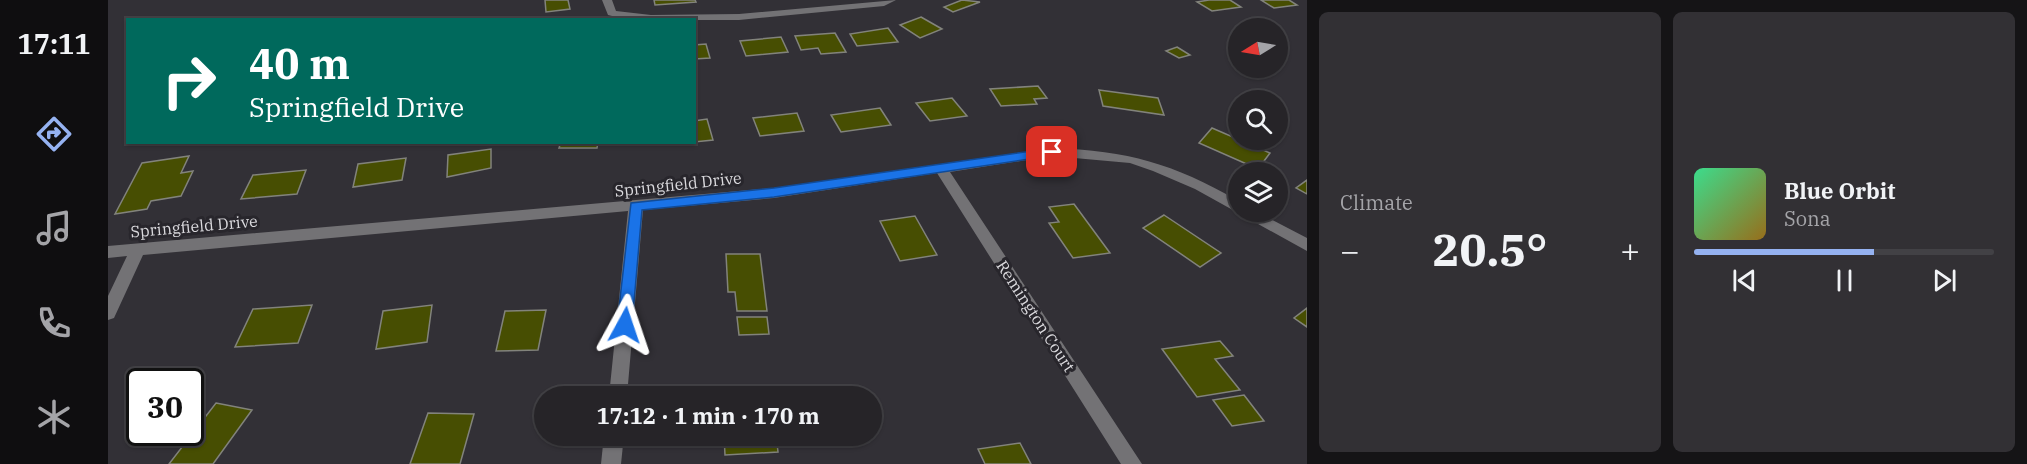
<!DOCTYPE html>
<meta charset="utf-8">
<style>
body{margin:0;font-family:"IBM Plex Serif",serif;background:#323034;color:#f1f3f6;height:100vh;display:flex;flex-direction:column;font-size:22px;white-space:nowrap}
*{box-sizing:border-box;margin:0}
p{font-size:20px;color:#a4a4a8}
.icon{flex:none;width:33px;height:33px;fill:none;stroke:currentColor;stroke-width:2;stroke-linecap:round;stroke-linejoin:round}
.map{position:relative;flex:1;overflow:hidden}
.sheet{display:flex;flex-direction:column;gap:12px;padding:12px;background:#151416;width:720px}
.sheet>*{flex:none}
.top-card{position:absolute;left:18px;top:18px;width:570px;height:126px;border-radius:0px;box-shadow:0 2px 4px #0004,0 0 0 2px #424145;background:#00695c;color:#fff;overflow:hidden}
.needle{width:39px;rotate:259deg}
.fabs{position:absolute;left:1120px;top:18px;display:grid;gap:12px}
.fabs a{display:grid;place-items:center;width:60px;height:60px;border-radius:50%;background:#262428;box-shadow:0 2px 4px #0004,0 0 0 2px #424145;font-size:30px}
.speed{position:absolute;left:18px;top:368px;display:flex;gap:12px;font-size:30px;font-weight:700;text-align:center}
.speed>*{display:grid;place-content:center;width:78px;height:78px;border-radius:50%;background:#262428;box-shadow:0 2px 4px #0004,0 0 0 2px #424145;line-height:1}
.speed .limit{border:3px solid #111;border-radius:9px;background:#fff;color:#111}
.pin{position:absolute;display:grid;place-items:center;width:51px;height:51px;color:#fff;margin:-26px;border-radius:12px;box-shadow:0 3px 9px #0006}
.me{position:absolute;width:66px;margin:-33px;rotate:5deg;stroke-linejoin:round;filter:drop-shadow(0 0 4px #0008)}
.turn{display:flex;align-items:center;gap:21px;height:126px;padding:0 24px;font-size:27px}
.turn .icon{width:78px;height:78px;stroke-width:2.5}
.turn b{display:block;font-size:42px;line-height:51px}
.big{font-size:45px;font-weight:800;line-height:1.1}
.sheet .widget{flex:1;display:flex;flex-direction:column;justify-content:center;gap:9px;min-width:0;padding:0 21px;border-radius:9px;background:#323034}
.song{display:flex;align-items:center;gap:18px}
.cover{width:72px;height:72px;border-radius:9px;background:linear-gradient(135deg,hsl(150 70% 55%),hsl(40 70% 35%))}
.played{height:6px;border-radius:3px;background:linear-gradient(90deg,#95b2f1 60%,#424145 60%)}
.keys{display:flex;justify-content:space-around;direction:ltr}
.heat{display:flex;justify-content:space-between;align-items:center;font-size:33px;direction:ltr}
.sheet .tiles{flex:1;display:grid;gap:12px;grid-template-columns:repeat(2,1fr)}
.trip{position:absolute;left:426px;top:386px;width:348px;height:60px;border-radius:30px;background:#262428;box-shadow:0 2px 4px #0004,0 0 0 2px #424145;font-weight:800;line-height:60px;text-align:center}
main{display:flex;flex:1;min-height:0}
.tabs{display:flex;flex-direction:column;width:108px;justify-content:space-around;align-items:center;background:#0f0e10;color:#a4a4a8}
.tabs .icon{width:42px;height:42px}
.tabs .active{color:#95b2f1}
.tabs b{font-size:27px;color:#f1f3f6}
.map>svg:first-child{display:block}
</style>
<main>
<nav class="tabs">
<b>17:11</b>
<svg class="icon active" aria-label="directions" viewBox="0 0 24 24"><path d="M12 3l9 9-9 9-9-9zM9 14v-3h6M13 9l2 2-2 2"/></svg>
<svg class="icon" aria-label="music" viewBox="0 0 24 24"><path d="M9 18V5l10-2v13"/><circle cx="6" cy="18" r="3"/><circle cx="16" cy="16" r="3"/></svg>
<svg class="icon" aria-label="phone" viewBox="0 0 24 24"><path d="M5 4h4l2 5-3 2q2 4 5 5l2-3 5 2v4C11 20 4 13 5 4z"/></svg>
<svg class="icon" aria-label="climate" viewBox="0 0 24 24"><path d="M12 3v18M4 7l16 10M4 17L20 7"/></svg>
</nav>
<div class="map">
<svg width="1199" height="464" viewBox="0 0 1199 464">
<rect width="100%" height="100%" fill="#323036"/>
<g fill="#474e02" stroke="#82837c" stroke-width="1.5">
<polygon points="437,0 460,0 462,9 438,12"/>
<polygon points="546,0 587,0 588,2 547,5"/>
<polygon points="854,0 872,2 845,12 836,7"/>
<polygon points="1101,0 1122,0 1133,7 1104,11 1089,2"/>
<polygon points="1153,0 1181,0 1189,5 1166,8"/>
<polygon points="813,17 834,29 812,38 792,25"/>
<polygon points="780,28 790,42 749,46 742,34"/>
<polygon points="727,33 738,52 713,54 710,48 693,50 687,36"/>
<polygon points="673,37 680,52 638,56 632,41"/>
<polygon points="598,44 602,58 586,59 586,45"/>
<polygon points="1069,47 1082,55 1071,58 1058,51"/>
<polygon points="930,86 939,98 926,99 929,104 893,106 882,89"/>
<polygon points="991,90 1050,98 1056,115 995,106"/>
<polygon points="844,98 859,116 822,121 808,103"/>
<polygon points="772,108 783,125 733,132 723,115"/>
<polygon points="689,113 696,131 652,136 645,118"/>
<polygon points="599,119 605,140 586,142 586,121"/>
<polygon points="1104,128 1162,153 1150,169 1091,143"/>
<polygon points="453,142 490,142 489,148 451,148"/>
<polygon points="383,149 383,168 339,177 340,155"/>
<polygon points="81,156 73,173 85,171 73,196 43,201 39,209 7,214 34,163"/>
<polygon points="298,158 294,180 245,187 250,164"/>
<polygon points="198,170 189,194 133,199 145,175"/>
<polygon points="1199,180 1199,194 1188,188"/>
<polygon points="966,204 1002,253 965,258 941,223 951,222 941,207"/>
<polygon points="1056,215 1113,253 1092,267 1035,228"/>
<polygon points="807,216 829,255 792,261 772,221"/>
<polygon points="618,254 652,254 659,311 629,311 627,292 620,292"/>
<polygon points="204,305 190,343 127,347 145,309"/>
<polygon points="324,305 319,342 268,349 275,311"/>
<polygon points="1199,308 1199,327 1186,318"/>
<polygon points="438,310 430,350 388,351 397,311"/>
<polygon points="629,317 659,317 661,334 631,335"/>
<polygon points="1112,341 1125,356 1107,359 1132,390 1089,397 1054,349"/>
<polygon points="1136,395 1156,421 1124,426 1105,400"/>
<polygon points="108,403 144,410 105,464 61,464"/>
<polygon points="320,413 366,414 352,464 302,464"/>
<polygon points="616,435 668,435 670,452 617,455"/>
<polygon points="912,443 923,464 877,464 870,449"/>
</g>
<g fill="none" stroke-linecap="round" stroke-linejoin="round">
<g fill="#737275" fill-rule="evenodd">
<polygon points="494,0 504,0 508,11 543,15 631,14 788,0 776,6 631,20 521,20 500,15"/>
<path d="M944,148c78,3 119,15 187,53v11h18l50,26v13l-112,-62 -42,-18 -23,-8 -78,-7 -102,16 192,292h-21l-184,-291 -163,25 -131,12 -16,186h-18l19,-185 -485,44 -29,63 -6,2v-24l19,-40 -19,2v-12l666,-58z"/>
<polygon points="496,435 516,435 513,464 493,464"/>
</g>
</g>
<polygon fill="#1a73e8" stroke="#114b97" stroke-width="1.5" points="944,148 948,149 948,155 666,197 534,210 524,325 522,329 517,331 511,329 509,325 523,203 666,188"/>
<g text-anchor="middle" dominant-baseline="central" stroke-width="6" stroke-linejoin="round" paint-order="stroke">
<g font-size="16" fill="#dbdade" stroke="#28262c">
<text transform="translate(570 184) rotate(-6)">Springfield Drive</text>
<text transform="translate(86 226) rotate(-5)">Springfield Drive</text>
<text transform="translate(928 316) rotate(57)">Remington Court</text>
</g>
</g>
</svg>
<div class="fabs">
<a><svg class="needle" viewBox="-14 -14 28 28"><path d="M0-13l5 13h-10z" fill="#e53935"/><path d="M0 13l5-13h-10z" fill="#a4a4a8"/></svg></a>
<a><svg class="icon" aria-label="search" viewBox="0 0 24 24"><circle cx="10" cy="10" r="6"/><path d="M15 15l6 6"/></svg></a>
<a><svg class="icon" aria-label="layers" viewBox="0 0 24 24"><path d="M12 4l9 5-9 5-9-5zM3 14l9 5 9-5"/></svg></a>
</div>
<div class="speed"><div class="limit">30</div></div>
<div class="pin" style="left:944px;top:152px;background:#d93025"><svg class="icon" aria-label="arrive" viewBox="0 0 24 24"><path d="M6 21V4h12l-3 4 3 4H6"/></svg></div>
<svg class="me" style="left:517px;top:325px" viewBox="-20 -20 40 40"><path d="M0-17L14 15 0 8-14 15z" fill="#1a73e8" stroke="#fff" stroke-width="4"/></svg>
<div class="trip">17:12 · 1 min · 170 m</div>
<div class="top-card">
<div class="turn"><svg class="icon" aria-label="right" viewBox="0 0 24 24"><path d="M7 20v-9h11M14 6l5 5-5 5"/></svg><div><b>40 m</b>Springfield Drive</div></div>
</div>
</div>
<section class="sheet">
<div class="tiles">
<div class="widget"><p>Climate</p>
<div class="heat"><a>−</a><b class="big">20.5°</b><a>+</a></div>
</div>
<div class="widget">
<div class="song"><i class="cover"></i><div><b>Blue Orbit</b><p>Sona</p></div></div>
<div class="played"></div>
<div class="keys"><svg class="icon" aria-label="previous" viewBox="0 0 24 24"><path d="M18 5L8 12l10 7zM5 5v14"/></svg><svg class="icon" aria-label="pause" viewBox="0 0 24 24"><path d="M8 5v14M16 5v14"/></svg><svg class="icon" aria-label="next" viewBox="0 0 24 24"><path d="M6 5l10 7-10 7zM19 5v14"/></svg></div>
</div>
</div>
</section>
</main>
